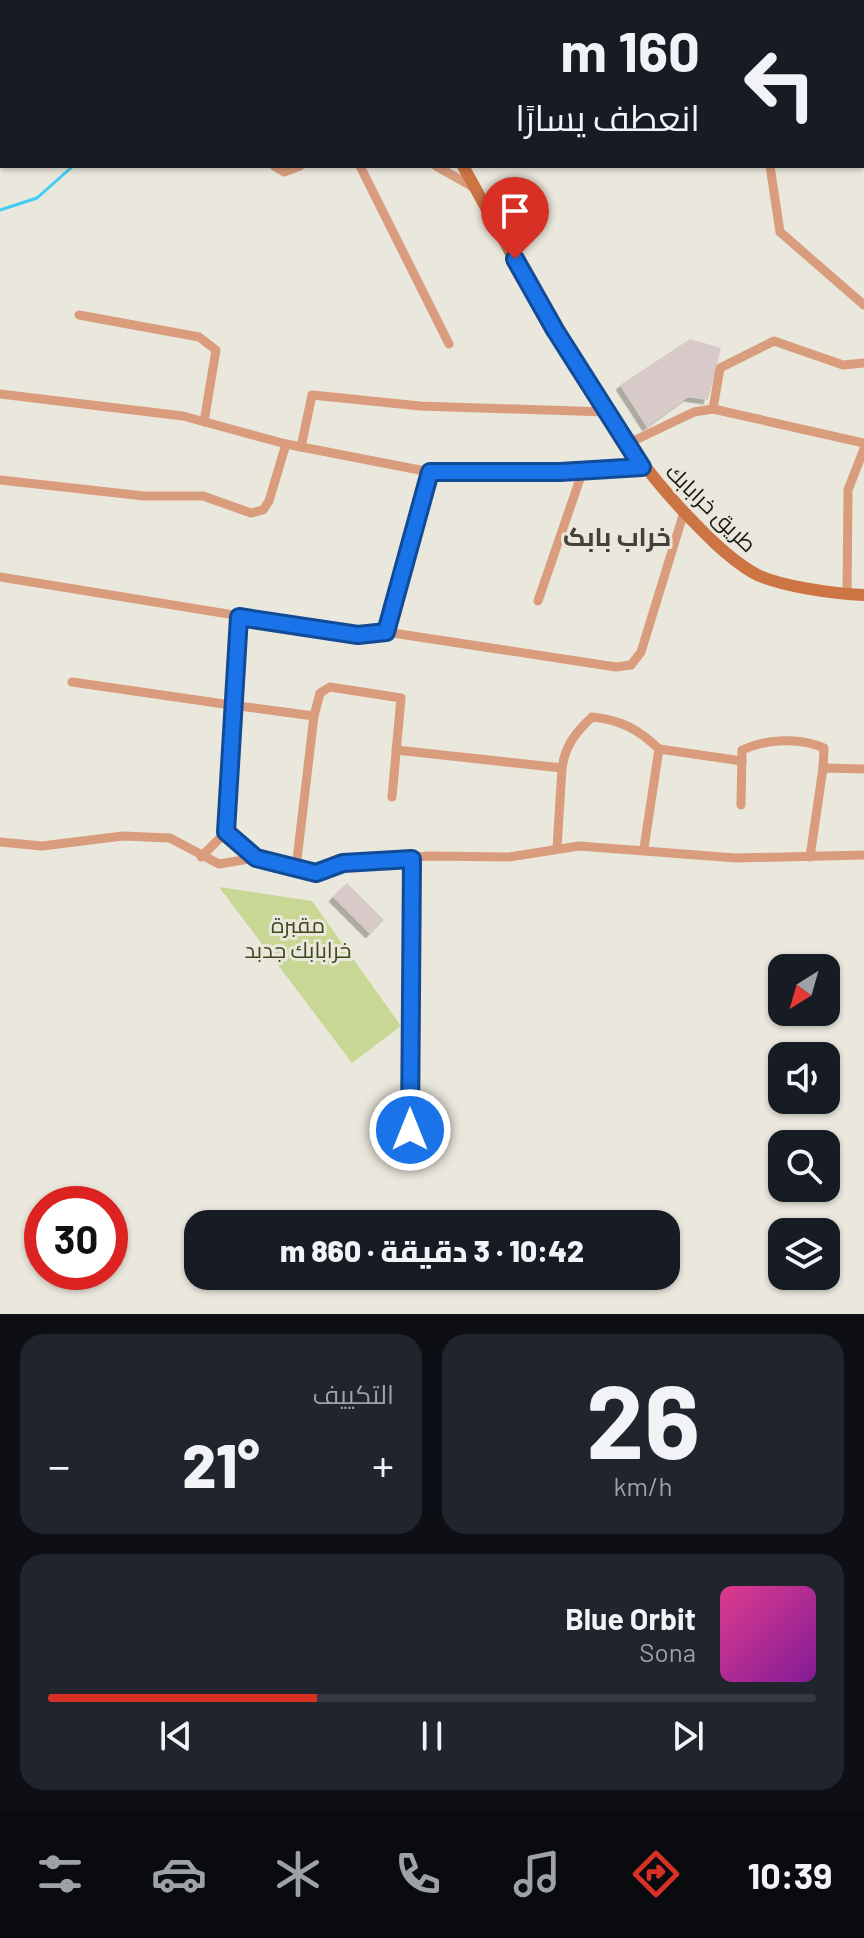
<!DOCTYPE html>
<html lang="ar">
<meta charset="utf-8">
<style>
body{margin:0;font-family:Barlow,Cairo,sans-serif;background:#20242c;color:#f1f3f6;direction:rtl;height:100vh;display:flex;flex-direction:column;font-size:30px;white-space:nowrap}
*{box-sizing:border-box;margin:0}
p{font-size:26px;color:#9ea1a6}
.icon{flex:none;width:44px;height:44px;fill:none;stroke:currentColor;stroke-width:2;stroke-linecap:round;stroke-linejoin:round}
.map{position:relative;height:1314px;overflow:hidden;direction:ltr}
.panel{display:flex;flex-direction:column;gap:20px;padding:20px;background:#0d0f14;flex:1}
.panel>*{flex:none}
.guide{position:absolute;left:0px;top:0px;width:864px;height:168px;box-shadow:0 2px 6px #0004;direction:rtl;background:#171b24;color:#f1f3f6;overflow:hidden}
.needle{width:52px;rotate:217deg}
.tools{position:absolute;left:768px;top:954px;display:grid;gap:16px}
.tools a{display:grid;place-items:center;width:72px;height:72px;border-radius:16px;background:#171b24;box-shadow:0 2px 6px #0004;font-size:40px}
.speed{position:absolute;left:24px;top:1186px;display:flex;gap:16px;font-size:40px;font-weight:700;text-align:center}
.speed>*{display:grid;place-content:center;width:104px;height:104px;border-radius:50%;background:#171b24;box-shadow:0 2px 6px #0004;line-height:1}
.speed .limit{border:12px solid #d22;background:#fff;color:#111}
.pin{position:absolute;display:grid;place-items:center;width:68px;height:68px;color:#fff;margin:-82px -34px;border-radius:50% 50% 50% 0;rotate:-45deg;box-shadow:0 0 8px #0007}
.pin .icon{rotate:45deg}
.me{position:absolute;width:88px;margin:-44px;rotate:0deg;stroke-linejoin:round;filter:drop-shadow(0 0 6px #0008)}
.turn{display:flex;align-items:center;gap:28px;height:168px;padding:0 32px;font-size:36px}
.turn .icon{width:104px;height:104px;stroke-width:2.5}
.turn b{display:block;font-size:56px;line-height:68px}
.big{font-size:60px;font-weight:800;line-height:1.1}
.panel .tile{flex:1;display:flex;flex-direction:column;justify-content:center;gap:12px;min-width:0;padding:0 28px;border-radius:24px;background:#20242c}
.panel .dial{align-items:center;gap:0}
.dial b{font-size:104px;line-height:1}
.song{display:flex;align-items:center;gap:24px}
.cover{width:96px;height:96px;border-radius:12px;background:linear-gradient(135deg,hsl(330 70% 55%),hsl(290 70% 35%))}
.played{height:8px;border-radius:4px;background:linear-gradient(90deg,#d93025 35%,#363941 35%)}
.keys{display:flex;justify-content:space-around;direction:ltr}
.heat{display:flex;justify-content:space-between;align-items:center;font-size:44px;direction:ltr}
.panel .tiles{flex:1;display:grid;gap:20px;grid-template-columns:1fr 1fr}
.tile:last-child{grid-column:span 2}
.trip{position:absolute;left:184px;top:1210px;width:496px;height:80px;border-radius:24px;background:#171b24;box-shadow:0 2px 6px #0004;font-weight:800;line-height:80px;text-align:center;direction:rtl}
.menu{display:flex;height:128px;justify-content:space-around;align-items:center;background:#090b0e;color:#9ea1a6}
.menu .icon{width:56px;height:56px}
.menu .selected{color:#d93025}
.menu b{font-size:36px;color:#f1f3f6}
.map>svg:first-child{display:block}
</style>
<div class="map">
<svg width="864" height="1314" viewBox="0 0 864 1314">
<defs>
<filter id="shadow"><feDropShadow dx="-4.5" dy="4.5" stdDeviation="0" flood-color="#0004"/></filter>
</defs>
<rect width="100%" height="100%" fill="#eae7dc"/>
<polygon fill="#c9d794" points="219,887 312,901 401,1026 352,1063"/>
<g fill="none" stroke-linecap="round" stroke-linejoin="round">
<g stroke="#3dcdf3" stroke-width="3">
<polyline points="573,2 575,0"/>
<polyline points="0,210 37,198 73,166"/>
</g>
</g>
<g fill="#d7cac8" filter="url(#shadow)">
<polygon points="690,339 721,348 708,400 688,397 647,427 620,385"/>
<polygon points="347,883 384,920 370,934 333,897"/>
</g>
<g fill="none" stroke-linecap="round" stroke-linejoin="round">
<g stroke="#d99c7d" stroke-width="9">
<polyline points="730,0 731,2"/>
<polyline points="816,2 817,0"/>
<polyline points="0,22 2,29"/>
<polyline points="862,151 864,150"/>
<polyline points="274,166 284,172 300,166"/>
<polyline points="360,166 449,344"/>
<polyline points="436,166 475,188"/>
<polyline points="770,166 780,232 864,305"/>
<polyline points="79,315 199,337 216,350 204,422"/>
<polyline points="0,394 183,416 286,444 430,472 560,472 642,467"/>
<polyline points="713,409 720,368 774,341 843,365 864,363"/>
<polyline points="627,444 694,412 713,409 864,443"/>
<polyline points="301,447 312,395 420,406 607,412"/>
<polyline points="0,480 144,496 203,496 251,513 263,510 269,501 286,444"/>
<polyline points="0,577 358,635 386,632 616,667 631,665 641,652 684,512"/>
<polyline points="847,595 848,490 864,449"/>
<polyline points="538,601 583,470"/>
<polyline points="239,617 231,705 314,716 296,868"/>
<polyline points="386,632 430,472"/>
<polyline points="72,682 231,705 226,832 201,857"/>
<polyline points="314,716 320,693 330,687 401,698 392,797"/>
<polyline points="659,749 742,761"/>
<path d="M396,750l166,18c3,-22 13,-35 30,-51 29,3 46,12 67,32l-15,99"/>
<path d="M741,805l1,-55c24,-11 58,-13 82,-2l-1,20"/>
<polyline points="226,832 256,858"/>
<polyline points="0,842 42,846 123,836 170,838 219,864 256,858 316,873 343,863 428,856 509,857 579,846 736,858 864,855"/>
<polyline points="557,848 562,768"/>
<polyline points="810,857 823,768 864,769"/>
<polyline points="410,1160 412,859"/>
</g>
<g stroke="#cd7444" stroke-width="12">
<polyline points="373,0 374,2"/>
<path d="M463,166c66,118 128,246 221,346 20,21 43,45 68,60 23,14 84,22 112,23"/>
</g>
</g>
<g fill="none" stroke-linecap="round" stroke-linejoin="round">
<g stroke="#114b97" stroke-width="20">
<polyline id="route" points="410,1130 412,859 343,863 316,873 256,858 226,832 239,617 358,635 386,632 430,472 560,472 642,467 555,330 515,259"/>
</g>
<use href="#route" stroke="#1a73e8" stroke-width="14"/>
</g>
<g text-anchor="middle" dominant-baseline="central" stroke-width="6" stroke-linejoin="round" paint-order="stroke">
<g font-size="22" fill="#181814" stroke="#eae7dc">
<text transform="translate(712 507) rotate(44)">طريق خرابابك</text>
</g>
<g font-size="22" fill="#40481e" stroke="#eae7dc">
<text x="298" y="924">مقبرة<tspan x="298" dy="25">خرابابك جدبد</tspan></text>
</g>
<g font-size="26" font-weight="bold" fill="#434138" stroke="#eae7dc">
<text x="617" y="535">خراب بابک</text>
</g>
</g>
</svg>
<div class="tools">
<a><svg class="needle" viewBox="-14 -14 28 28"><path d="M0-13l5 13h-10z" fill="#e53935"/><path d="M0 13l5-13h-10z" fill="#9ea1a6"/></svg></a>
<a><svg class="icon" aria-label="sound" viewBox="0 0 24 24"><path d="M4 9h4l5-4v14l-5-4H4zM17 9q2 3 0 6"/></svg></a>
<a><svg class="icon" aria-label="search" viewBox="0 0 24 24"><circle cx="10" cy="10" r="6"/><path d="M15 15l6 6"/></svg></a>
<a><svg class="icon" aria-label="layers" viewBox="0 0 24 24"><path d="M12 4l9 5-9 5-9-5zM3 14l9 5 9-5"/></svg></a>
</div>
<div class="speed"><div class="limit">30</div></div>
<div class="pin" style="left:515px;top:259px;background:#d93025"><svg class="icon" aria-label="arrive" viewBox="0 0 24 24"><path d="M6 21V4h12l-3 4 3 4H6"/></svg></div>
<svg class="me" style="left:410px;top:1130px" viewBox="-20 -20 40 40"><circle r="17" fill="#1a73e8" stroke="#fff" stroke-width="3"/><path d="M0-11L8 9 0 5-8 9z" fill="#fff"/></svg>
<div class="trip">10:42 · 3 دقيقة · 860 m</div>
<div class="guide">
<div class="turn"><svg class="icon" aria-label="left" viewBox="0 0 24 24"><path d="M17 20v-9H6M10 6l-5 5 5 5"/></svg><div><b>160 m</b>انعطف يسارًا</div></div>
</div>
</div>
<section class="panel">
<div class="tiles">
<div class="tile dial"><b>26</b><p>km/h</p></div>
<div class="tile"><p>التكييف</p>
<div class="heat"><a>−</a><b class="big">21°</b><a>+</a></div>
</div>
<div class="tile">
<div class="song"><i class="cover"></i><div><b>Blue Orbit</b><p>Sona</p></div></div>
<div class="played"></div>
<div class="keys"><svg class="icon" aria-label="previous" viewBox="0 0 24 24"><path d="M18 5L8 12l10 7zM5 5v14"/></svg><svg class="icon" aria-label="pause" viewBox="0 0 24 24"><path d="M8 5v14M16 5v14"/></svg><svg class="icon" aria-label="next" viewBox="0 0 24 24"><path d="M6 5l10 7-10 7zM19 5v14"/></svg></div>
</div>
</div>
</section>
<nav class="menu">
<b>10:39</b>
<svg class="icon selected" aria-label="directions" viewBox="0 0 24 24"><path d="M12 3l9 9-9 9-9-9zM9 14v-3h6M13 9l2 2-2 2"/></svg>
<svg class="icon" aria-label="music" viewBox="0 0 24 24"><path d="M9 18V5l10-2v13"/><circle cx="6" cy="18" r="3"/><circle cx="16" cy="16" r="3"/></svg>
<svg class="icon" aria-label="phone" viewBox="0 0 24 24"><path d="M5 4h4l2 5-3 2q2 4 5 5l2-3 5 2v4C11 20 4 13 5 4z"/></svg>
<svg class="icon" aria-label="climate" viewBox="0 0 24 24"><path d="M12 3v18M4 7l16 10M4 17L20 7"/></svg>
<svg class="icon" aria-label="car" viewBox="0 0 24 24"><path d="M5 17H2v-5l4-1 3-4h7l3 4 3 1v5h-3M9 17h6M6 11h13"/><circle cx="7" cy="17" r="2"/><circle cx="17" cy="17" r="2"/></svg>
<svg class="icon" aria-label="filters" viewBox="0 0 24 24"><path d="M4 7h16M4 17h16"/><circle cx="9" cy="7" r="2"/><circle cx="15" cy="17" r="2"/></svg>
</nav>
